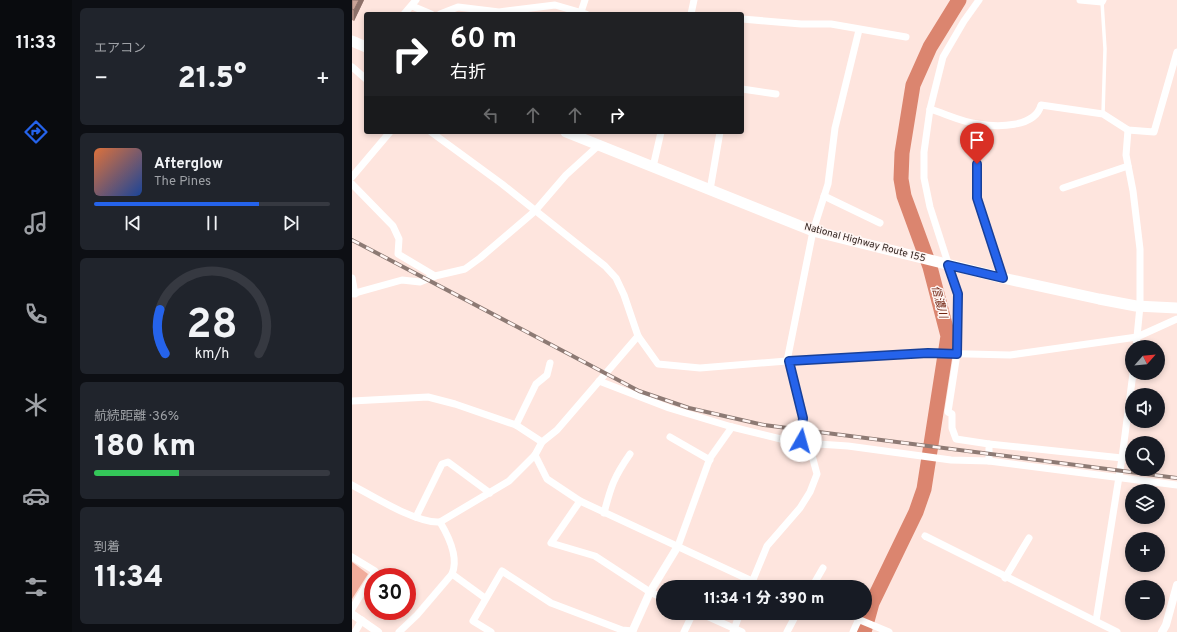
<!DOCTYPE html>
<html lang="ja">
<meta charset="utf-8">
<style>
body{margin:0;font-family:Overpass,"Noto Sans JP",sans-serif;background:#20242c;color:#f1f3f6;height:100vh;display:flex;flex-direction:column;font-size:15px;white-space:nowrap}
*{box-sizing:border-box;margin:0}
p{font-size:13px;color:#9ea1a6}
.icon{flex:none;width:22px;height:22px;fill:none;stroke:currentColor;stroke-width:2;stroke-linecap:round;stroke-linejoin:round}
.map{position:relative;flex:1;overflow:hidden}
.panel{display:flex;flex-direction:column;gap:8px;padding:8px;background:#0d0f14;width:280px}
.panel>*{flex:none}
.top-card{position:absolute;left:12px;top:12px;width:380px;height:122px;border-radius:4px;box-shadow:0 2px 6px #0003;background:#202124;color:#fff;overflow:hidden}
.needle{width:26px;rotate:63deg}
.fabs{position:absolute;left:773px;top:340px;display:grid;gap:8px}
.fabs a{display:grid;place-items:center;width:40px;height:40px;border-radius:50%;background:#171b24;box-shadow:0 2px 6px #0003;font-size:20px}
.speed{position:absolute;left:12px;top:568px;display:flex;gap:8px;font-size:20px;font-weight:700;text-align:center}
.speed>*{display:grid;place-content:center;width:52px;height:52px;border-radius:50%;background:#171b24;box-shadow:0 2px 6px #0003;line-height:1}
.speed .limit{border:6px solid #d22;background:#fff;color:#111}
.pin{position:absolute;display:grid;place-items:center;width:34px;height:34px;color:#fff;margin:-41px -17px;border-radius:50% 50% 50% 0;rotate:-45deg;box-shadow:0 0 4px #0007}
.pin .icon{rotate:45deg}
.me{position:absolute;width:44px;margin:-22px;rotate:7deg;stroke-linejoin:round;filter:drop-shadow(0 0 3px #0008)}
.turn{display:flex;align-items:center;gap:14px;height:84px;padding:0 20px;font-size:18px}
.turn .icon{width:52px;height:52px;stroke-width:2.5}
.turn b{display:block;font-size:28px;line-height:34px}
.lanes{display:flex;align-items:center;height:38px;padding:0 20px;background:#0003;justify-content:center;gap:20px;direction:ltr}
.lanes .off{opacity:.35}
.big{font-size:30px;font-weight:800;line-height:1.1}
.panel .card{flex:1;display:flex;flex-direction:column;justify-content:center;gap:6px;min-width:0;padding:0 14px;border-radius:6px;background:#20242c}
.panel .dial{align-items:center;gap:0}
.dial svg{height:104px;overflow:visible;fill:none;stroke:#363941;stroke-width:7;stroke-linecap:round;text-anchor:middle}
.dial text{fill:#f1f3f6;stroke:none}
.song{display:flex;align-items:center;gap:12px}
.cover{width:48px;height:48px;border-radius:6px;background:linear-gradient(135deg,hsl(20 70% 55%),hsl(220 70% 35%))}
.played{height:4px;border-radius:2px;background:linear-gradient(90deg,#2563eb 70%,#363941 70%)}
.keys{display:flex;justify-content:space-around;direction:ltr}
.heat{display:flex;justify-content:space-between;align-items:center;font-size:22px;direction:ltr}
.charge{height:6px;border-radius:3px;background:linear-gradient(90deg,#34c759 36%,#363941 0)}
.trip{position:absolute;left:304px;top:580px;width:216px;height:40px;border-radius:20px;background:#171b24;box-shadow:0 2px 6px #0003;font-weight:800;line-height:40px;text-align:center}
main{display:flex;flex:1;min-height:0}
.dock{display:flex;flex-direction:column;width:72px;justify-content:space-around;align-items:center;background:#090b0e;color:#9ea1a6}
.dock .icon{width:28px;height:28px}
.dock .on{color:#2563eb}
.dock b{font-size:18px;color:#f1f3f6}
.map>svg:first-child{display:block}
</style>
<main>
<nav class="dock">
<b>11:33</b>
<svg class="icon on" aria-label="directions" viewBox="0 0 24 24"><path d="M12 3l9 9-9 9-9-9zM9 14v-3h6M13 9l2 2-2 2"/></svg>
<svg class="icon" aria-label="music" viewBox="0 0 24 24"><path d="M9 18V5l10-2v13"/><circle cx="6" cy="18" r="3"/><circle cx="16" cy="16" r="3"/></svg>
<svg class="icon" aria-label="phone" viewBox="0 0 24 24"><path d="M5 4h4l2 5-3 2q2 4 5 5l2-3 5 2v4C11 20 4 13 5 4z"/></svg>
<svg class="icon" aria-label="climate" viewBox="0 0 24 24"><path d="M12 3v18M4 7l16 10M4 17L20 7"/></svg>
<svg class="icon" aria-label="car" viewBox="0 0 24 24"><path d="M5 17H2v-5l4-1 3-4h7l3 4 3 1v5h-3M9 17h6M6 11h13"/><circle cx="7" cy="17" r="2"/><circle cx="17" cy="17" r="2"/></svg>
<svg class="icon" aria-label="filters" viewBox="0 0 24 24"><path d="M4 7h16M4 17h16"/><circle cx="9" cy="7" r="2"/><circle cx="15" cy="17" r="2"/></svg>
</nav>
<section class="panel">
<div class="card"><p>エアコン</p>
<div class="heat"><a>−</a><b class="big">21.5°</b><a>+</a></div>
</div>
<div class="card">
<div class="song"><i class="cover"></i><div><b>Afterglow</b><p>The Pines</p></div></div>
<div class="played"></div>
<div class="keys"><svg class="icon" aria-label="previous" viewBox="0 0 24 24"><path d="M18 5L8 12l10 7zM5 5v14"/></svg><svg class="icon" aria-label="pause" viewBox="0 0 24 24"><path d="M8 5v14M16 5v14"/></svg><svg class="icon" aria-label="next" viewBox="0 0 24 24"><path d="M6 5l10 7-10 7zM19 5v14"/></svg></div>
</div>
<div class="card dial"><svg viewBox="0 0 100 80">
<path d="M14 69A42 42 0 1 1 86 69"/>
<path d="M14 69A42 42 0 0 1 10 35" stroke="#2563eb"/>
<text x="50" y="56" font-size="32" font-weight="700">28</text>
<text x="50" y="72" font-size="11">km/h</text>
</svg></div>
<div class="card"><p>航続距離 · 36%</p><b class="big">180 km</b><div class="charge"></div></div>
<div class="card"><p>到着</p><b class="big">11:34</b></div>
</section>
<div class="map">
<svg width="825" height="632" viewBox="0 0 825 632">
<rect width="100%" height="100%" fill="#fee5de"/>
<polygon fill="#f1ac9b" points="0,562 16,574 0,599"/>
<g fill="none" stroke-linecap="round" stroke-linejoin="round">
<polyline stroke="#db856f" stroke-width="15" points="512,632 520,603 564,512 572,489 596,336 578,267 552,196 549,179 550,153 561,85 578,47 607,0"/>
<polyline stroke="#fff" stroke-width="3.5" points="750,2 753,49 751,114"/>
<g stroke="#fff" stroke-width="7">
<polyline points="627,0 612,21 591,57 578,109 572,152 572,178 578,207 606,294 605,354 596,412 600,414 600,428 604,439 637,444 637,461"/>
<polyline points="728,0 750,2 751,0"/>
<polyline points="60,6 79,14"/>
<polyline points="229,12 233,0"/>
<polyline points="52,14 64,0"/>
<polyline points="88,14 106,7 147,12 203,5 234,14"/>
<polyline points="339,14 342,0"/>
<polyline points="390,19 449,24 479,24 554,37"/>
<polyline points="0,67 14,79"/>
<polyline points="390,89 424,94"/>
<path d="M578,109c16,5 32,13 48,15 19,3 57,4 63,-19l62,9 25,16 26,2 23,-80"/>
<polyline points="625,124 625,198 651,278"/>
<polyline points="776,130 774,155 781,191 788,249 788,306 784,347"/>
<polyline points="79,132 150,184 253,266 264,278 272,295 286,336 306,364 348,368 435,361 576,353 658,355 785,337 825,319"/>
<polyline points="301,167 309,132"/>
<polyline points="0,177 38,132"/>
<polyline points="0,184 41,226 47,239 46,254 83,276"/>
<polyline points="711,188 776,166"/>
<polyline points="358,190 368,132"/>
<polyline points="472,196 528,223"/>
<polyline points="0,278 3,294"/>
<polyline points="0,294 50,280 68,282 83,276 113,269 128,258 183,211 214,175 247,145"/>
<polyline points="435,361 461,231 476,184 483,128 507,30"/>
<polyline points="437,361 451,418 449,441"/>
<polyline points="247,381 317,408 380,427 437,441 449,441 458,448 465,474 458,492 448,508 415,546 398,587"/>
<polyline points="0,401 76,397 103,404 164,425 190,442"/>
<polyline points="164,425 184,384 195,375 198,363"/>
<polyline points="318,437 358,460"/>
<polyline points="637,444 770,458"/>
<polyline points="458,448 466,444 496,446 599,460 637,461 825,485"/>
<polyline points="183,455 195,479 228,501 400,581"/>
<path d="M0,485c21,11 65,39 88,37l69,-41 26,-26 7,-13 15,-12 81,-94"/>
<polyline points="228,501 199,543 243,556 298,592 311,598"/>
<path d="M252,513c7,-27 10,-36 26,-59"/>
<polyline points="64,517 90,464 96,462 138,493"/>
<path d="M88,522c9,15 19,36 12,52l33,24"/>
<polyline points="573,536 765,632"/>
<polyline points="326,546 358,458 380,427"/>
<polyline points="0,557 23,571 0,609"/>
<polyline points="653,578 677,538"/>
<polyline points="460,587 471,568"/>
<polyline points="348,613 390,632"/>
<polyline points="744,621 770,458 781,373"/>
<polyline points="3,632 10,620"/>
<polyline points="47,632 65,615 100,574"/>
<polyline points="139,632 121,621 150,571 199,603 270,630 281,631"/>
<polyline points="332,632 341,613"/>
<polyline points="381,632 388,613"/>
<polyline points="435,632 445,613"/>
<polyline points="501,632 506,621 508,620 537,632"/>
</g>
<g stroke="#fff" stroke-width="8">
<polyline points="0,614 26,632"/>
<polyline points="280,632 298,592 326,546"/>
<polyline points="810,632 814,625 825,585"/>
</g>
<g stroke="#fff" stroke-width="11">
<polyline points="0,41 14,47"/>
<polyline points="214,132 461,231 651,278 747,299 784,306 825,308"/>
</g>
<g stroke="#8d7a74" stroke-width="4">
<polyline id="rail" points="0,240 287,391 337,408 412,425 825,478"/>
</g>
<use href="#rail" stroke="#fff6f4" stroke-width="2.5" stroke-dasharray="8" stroke-linecap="butt"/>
</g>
<polygon fill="#ad8b82" points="0,0 12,0 2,21 0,20"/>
<polygon fill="#8d716a" points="7,0 12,0 2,21 2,10"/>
<polygon fill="#c9a297" stroke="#8d716a" points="0,0 7,0 2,10 0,9"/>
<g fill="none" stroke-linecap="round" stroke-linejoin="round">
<g stroke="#184099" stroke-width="10">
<polyline id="route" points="449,441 451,418 437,361 576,353 605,354 606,294 596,265 651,278 625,198 625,164"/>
</g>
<use href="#route" stroke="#2563eb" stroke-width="7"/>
</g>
<g text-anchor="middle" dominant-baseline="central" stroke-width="3" stroke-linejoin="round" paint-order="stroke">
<g font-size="10" fill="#2d1e1a" stroke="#fff6f4">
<text transform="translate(513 243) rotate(15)">National Highway Route 155</text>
</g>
<g font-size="11" font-style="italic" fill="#722512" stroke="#fff6f4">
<text transform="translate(587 302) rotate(76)">信濃川</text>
</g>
</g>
</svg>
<div class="fabs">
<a><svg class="needle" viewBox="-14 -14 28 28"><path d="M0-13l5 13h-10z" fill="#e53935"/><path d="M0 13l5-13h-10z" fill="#9ea1a6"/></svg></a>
<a><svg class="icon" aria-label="sound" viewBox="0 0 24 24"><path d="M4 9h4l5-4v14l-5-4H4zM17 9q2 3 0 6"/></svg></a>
<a><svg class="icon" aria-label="search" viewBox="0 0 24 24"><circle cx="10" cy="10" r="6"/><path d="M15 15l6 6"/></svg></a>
<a><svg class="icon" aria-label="layers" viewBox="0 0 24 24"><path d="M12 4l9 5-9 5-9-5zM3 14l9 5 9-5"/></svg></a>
<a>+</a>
<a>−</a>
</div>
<div class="speed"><div class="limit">30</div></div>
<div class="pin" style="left:625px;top:164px;background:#d93025"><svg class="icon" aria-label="arrive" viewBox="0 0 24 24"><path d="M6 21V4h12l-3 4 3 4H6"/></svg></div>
<svg class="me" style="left:449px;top:441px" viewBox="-20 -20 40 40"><circle r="19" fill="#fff"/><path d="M0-13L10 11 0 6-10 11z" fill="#2563eb"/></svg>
<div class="trip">11:34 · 1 分 · 390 m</div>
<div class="top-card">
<div class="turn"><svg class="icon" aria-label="right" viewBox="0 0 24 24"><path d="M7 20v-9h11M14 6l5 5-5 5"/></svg><div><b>60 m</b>右折</div></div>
<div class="lanes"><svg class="icon off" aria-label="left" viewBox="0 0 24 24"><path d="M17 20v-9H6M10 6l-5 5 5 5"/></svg><svg class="icon off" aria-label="ahead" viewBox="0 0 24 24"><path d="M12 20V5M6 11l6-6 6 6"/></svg><svg class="icon off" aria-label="ahead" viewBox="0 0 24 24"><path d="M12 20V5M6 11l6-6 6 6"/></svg><svg class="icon" aria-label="right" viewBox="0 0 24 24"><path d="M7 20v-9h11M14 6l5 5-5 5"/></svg></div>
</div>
</div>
</main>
